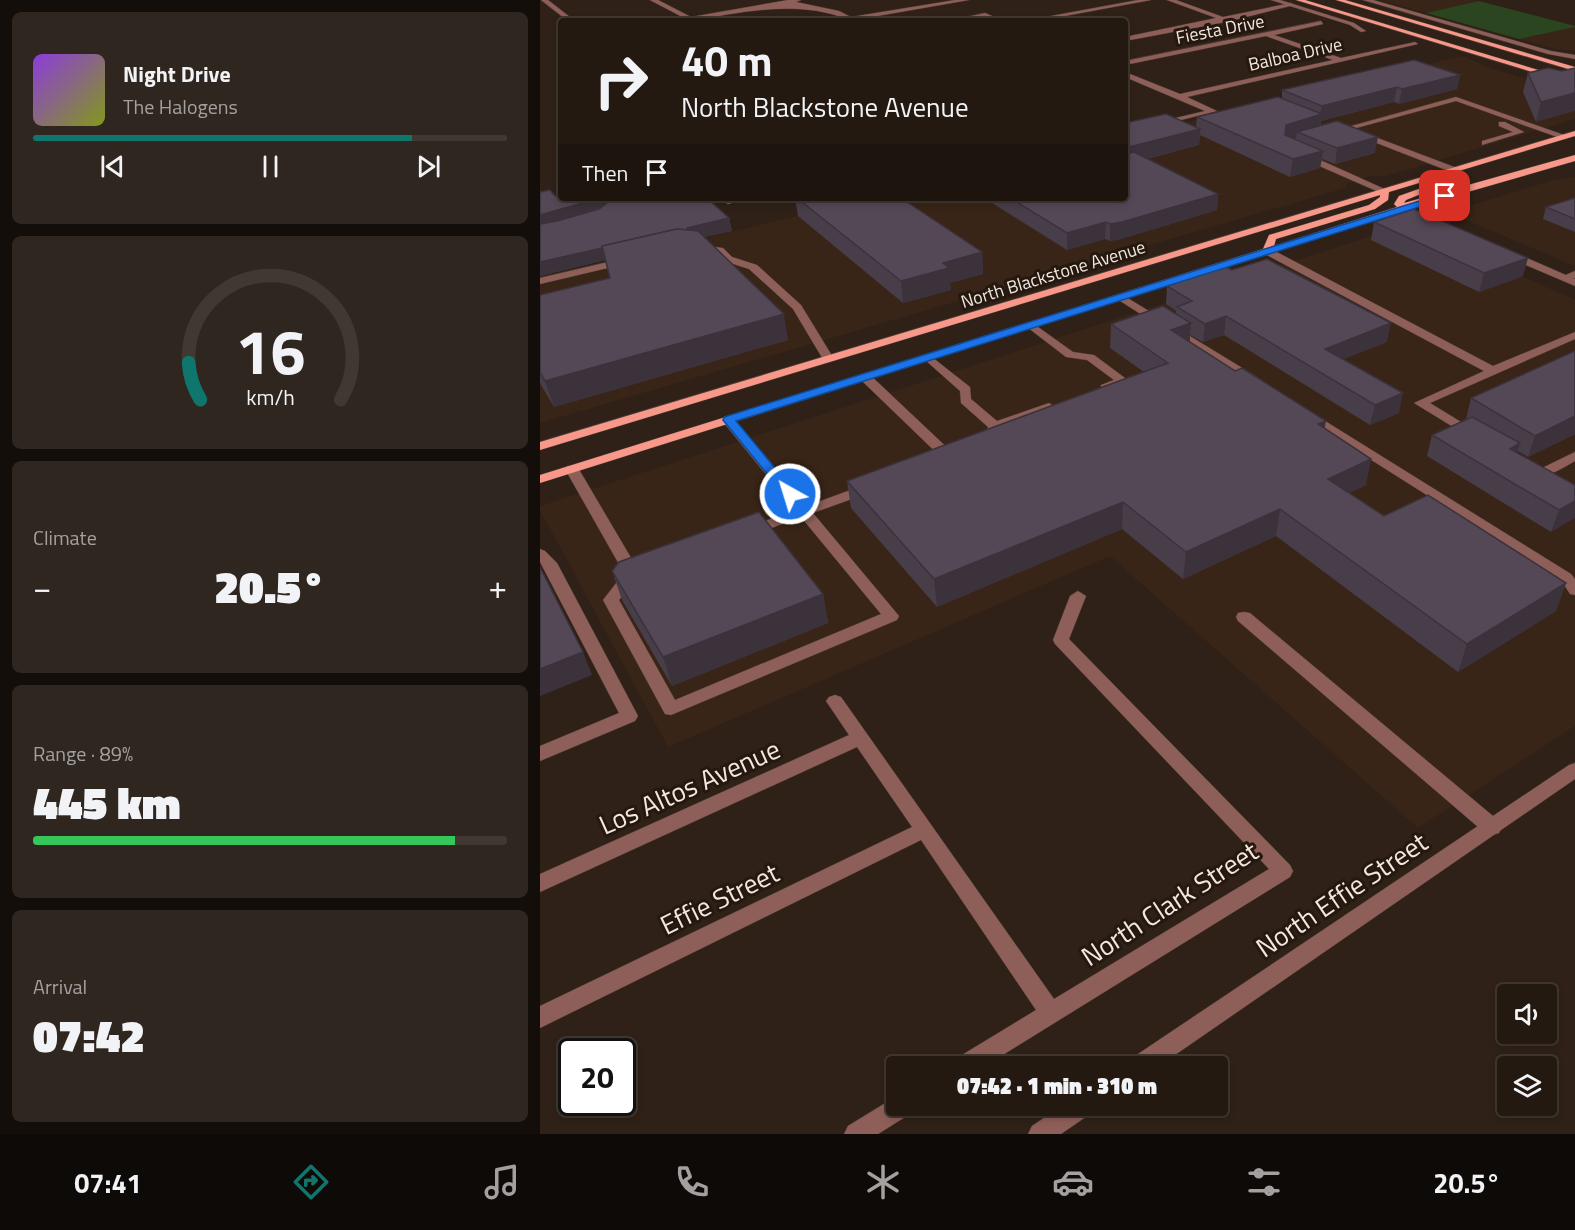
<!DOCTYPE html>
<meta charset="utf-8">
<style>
body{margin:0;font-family:"Titillium Web",sans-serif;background:#2f261f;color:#f1f3f6;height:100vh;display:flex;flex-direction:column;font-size:22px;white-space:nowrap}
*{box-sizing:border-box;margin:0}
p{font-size:20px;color:#a3a09f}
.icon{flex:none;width:33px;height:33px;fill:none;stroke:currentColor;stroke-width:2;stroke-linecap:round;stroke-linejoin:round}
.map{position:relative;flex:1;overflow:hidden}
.side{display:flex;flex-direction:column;gap:12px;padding:12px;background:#130e09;width:540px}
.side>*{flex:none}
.banner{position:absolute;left:18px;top:18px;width:570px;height:183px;border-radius:6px;box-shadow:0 3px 9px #0003,0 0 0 2px #403831;background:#231911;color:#f1f3f6;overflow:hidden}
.tools{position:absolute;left:957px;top:984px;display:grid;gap:12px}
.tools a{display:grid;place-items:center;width:60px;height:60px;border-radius:6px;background:#231911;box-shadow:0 3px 9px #0003,0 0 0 2px #403831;font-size:30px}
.speed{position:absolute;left:18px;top:1038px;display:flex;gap:12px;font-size:30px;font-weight:700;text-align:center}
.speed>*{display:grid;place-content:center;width:78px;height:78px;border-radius:50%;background:#231911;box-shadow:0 3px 9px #0003,0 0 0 2px #403831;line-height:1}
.speed .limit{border:3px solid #111;border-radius:9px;background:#fff;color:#111}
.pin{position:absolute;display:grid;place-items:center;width:51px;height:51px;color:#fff;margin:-26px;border-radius:12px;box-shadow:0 3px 9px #0006}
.me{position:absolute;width:66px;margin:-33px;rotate:321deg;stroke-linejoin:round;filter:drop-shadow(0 0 4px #0008)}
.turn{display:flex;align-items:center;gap:21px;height:126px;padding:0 24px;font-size:27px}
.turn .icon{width:78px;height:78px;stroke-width:2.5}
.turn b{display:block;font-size:42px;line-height:51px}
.then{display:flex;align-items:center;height:57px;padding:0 24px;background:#0003;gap:12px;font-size:22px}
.big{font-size:45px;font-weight:800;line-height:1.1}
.side .card{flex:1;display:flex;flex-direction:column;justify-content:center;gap:9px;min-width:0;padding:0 21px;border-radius:9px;background:#2f261f}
.side .dial{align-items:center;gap:0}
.dial svg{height:156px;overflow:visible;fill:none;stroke:#403831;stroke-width:7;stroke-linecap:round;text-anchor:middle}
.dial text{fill:#f1f3f6;stroke:none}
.song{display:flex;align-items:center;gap:18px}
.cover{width:72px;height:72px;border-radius:9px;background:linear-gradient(135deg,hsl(270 70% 55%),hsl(70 70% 35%))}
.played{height:6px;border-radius:3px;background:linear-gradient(90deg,#0f766e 80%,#403831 80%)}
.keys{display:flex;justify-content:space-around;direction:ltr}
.heat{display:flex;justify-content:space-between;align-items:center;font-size:33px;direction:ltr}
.charge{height:9px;border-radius:4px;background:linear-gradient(90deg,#34c759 89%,#403831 0)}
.trip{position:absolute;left:346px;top:1056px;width:342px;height:60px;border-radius:6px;background:#231911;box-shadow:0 3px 9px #0003,0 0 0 2px #403831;font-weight:800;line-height:60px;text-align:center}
.tabs{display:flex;height:96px;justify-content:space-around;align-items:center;background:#0e0a07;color:#a3a09f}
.tabs .icon{width:42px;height:42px}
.tabs .on{color:#0f766e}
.tabs b{font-size:27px;color:#f1f3f6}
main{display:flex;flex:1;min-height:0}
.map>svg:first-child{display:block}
</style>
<main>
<section class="side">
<div class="card">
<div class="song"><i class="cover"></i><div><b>Night Drive</b><p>The Halogens</p></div></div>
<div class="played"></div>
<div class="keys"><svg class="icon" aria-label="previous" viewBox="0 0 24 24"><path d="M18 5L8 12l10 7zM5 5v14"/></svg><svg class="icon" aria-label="pause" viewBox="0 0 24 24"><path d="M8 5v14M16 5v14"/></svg><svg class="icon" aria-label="next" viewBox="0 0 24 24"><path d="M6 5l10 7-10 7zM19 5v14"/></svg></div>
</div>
<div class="card dial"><svg viewBox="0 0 100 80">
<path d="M14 69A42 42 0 1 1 86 69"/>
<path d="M14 69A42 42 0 0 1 8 50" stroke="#0f766e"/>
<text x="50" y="56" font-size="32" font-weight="700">16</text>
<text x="50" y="72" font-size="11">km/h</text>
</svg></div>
<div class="card"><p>Climate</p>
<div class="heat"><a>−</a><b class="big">20.5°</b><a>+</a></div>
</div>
<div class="card"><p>Range · 89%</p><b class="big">445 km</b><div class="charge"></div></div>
<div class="card"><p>Arrival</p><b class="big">07:42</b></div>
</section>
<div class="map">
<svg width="1035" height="1134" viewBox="0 0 1035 1134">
<rect width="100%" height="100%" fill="#2f2117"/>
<g fill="#392517">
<polygon points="841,0 935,0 939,1 886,13"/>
<polygon points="1035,27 1035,51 1015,49 979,39"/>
<polygon points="922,56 950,68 1035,94 1035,119 846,176 830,176 807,184 805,188 0,423 0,278 332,198 585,198 585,137"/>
<polygon points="1035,177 1035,266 914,215 919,209 1014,180"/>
<polygon points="856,228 879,230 1035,300 1035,726 878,828 570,556 128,747 0,510 0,506"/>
</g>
<polygon fill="#2b4520" points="939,1 1035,26 1035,27 979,39 886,13"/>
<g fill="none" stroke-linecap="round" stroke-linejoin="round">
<g stroke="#4a3d33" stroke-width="1">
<g id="service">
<polygon points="1,0 8,0 35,21 28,21"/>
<path d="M110,0h8l33,17 97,-17h13l-5,2 43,9 12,6 104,-17h14l-120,21h-15l10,-3c-47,-18 -104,-6 -153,3h-14l7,-3z"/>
<polygon points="598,0 611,0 498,21 484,21"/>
<polygon points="627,0 636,0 683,17 751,3 754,5 686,22 585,41 585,37 676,18"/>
<polygon points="445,13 464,21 455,21 444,17 408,21"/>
<polygon points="781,21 783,24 734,35 801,58 875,42 878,44 647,97 677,111 585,134 585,130 665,111 585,77 585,72 640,94 793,60 726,36 585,65 585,61"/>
<polygon points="916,97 1027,136 1020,138 916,101 794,134 790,132"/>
<polygon points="959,122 965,122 984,132 942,145 942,141 973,132 959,126"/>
<polygon points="819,131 917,168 918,170 911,172 816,135 815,133"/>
<polygon points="761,154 767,154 849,191 841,193 761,158"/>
<polygon points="179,198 208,198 188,204"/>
<polygon points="159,245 183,248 192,257 217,265 261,305 294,359 292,361 284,361 253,309 209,269 184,261 176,253 155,250 155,246"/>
<polygon points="723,249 731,249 953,366 1035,332 1035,339 890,403 939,433 938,436 928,436 874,403 944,371 723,253"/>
<polygon points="85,258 89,259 89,263 0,284 0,278"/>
<polygon points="1035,271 1035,278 1024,281 1019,278"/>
<polygon points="581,294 717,377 719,380 713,384 709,383 577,299 576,297"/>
<polygon points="491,322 533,352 554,355 589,381 569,391 561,391 561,385 574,380 547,360 526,357 487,327 487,323"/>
<polygon points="388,354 430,387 431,399 457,421 509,403 515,407 461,428 455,447 445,447 443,444 448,427 421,403 420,391 384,359 384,355"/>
<polygon points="325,373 329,374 416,456 418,459 416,462 406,462 321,380 319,377"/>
<polygon points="769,411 1031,574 1035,579 1035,595 1030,594 1021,580 765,418 763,415 765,412"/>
<polygon points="188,416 192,417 267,506 324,485 334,485 336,488 334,491 273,513 359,616 357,620 131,715 125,714 63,600 84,573 25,469 27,466 37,466 97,568 102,572 79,600 135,700 341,614 261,517 215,534 205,534 203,531 205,528 255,510 184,423 182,420"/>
<path d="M1035,452v9c-18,10 -35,24 -52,5l7,-4 12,6z"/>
<polygon points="0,549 5,551 17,563 98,716 95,721 0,761 0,746 79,713 0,562"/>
<polygon points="704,612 710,613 959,821 962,827 959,833 952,835 945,833 698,621 696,617 698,613"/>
</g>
</g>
<g stroke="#4a3d33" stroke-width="1">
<g id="minor">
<polygon points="731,0 740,0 814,23 826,31 821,32 810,25"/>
<polygon points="823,0 833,0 1011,51 1035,55 1035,59 1008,54"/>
<polygon points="965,252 973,252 1035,279 1035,286 965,256"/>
<polygon points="538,591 546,596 529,639 750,865 753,871 750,877 445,1066 414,1066 417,1058 496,1010 381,840 0,1028 0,1006 372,827 317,747 0,892 0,874 309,735 286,701 289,697 295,695 301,697 514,999 729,869 515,644 513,640 530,596"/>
<polygon points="1035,763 1035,779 619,1066 589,1066 592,1058 1029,765"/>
<polygon points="357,1096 357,1106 374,1106 370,1114 338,1134 304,1134 308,1126"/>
<polygon points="522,1106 554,1106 550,1114 521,1134 488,1134 492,1126"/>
</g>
</g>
<g stroke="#4a3d33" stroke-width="1">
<g id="primary">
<polygon points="756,0 765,0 1035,81 1035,85"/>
<polygon points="796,0 805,0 1035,67 1035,71"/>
<polygon points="1035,131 1035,136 849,192 848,200 835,209 736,239 734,246 857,207 854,204 859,196 904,180 911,182 866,200 864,203 1035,155 1035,161 886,204 0,483 0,475 723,249 729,235 829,205 840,197 840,195 0,450 0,442"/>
</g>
</g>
<use href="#service" fill="#8e5f58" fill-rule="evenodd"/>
<use href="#minor" fill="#8e5f58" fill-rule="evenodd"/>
<use href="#primary" fill="#f8988a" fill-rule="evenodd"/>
</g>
<g fill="#483e4a">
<polygon points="1022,71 996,122 983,92 988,73"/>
<polygon points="920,75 917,89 859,104 854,102 781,121 781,125 835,153 795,164 782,159 780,168 750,177 660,135 659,145 607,159 678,194 677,210 581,239 570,241 565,239 527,250 444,198 585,198 585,123 656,127 657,117 742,98 742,90"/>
<polygon points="0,192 21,198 62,198 64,205 73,198 167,198 189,218 192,231 165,237 248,340 14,407 0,383 0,295 70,278 65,260 0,276"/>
<polygon points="255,198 361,198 442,252 443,274 410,283 411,290 363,303 258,216"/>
<polygon points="1035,198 1035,232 1003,219 1006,207"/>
<polygon points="834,222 983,276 939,292 831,240"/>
<polygon points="627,286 847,342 803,359 859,413 830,425 684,335 663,342 650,335 650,342 784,428 826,485 809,493 844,516 1026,583 1016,611 918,672 736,536 643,579 582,529 397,607 311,508 307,481 604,372 570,348 571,324 636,314 636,311 626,304"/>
<polygon points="1035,351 1035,434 988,457 978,451 977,453 1035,485 1011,532 887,456 892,435 926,419 931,398"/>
<polygon points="72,571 283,594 288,623 132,686 82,600"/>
</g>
<g fill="#3b323c">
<polygon points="920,75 917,89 859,104 862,89"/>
<polygon points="857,87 854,102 781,121 780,131 757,132 756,138 744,141 746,125 780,115 782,106"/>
<polygon points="1035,93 1035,111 996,122 1001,102"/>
<polygon points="660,129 659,145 585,164 585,148"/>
<polygon points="838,137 835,153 795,164 797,148"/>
<polygon points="783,151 780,168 750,177 753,159"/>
<polygon points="678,194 677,210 581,239 570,241 570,224"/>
<polygon points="53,198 62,198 64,206 0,228 0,215"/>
<polygon points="189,218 192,231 152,240 147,228"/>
<polygon points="566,222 565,239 527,250 527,233"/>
<polygon points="139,229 141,242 0,276 0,262"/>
<polygon points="442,252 443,274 410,283 411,290 363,303 361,281 403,263"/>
<polygon points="988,258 983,276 939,292 944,273"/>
<polygon points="244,314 248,340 14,407 5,381"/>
<polygon points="686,316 684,335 663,342 665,324"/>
<polygon points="651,323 649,347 631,330"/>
<polygon points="851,323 847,342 781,368 785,349"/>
<polygon points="863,393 859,413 830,425 835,405"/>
<polygon points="1035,416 1035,434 988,457 995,436"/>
<polygon points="786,421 781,447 778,424"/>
<polygon points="980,443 973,465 970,449"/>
<polygon points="831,459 826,485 783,506 788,479"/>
<polygon points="1035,501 1035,518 1011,532 1019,510"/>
<polygon points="583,502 582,529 397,607 394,579"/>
<polygon points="740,509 736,536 643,579 646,552"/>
<polygon points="1026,583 1016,611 918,672 927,644"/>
<polygon points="283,594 288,623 132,686 123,657"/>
<polygon points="43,652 52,675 0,696 0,669"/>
</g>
<g fill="#544856" stroke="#3b323c" stroke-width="1.5">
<polygon points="874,60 920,75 862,89 857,87 782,106 742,90"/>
<polygon points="1008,68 1022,71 1035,68 1035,93 1001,102 988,73"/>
<polygon points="738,97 782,114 746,125 745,135 783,151 753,159 657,117"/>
<polygon points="626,114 660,129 585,148 585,123"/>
<polygon points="797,121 838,137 797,148 757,132"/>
<polygon points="594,152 678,194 582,222 570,224 566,222 527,233 470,198 585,198 585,154"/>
<polygon points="10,190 15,196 21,194 21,198 53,198 39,204 0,215 0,192"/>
<polygon points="73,198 167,198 189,218 147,228 149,230 137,229 62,246 62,248 0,262 0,224 17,221 59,209"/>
<polygon points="257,198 361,198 442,252 403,263 409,268 361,281"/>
<polygon points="1035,198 1035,219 1006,207"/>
<polygon points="874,209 988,258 944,273 834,222"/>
<polygon points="137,229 158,231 244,314 5,381 0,372 0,295 70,278 62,246"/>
<polygon points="727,259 851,323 785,349 863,393 835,405 686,316 665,324 637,307 652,301 627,286 686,267 692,270"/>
<polygon points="623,306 651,323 631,330 695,371 702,368 786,421 778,424 831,459 788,479 844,516 888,495 1026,583 927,644 740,509 646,552 583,502 394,579 307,481 628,363 571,324"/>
<polygon points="1035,351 1035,416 995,436 931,398"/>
<polygon points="932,417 980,443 970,449 1035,485 1035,501 1019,510 892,435"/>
<polygon points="219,512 283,594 123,657 72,571 79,562"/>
<polygon points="0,567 43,652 0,669"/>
</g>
<polygon fill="#1a73e8" stroke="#114b97" stroke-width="1.5" points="905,193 909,196 908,198 196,421 255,492 256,494 255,497 246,497 183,420 184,417"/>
<g text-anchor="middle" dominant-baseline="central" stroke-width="6" stroke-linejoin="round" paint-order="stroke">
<g font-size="18" fill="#f2e8e1" stroke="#25180e">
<text transform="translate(680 29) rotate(-11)">Fiesta Drive</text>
<text transform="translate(755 54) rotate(-13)">Balboa Drive</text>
<text transform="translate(513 274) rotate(-17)">North Blackstone Avenue</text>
</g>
<g font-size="27" fill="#f2e8e1" stroke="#25180e">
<text transform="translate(149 786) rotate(-24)">Los Altos Avenue</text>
<text transform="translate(801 894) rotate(-34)">North Effie Street</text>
<text transform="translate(179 898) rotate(-26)">Effie Street</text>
<text transform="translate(629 903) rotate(-33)">North Clark Street</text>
</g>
</g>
</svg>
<div class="tools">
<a><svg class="icon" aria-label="sound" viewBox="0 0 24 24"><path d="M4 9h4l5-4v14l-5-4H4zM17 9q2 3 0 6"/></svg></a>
<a><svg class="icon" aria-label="layers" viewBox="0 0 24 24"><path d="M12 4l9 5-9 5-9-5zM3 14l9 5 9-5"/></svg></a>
</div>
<div class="speed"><div class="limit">20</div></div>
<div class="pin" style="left:905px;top:196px;background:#d93025"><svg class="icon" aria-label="arrive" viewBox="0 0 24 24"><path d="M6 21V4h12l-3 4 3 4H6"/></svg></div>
<svg class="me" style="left:250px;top:494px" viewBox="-20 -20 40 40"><circle r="17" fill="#1a73e8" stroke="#fff" stroke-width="3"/><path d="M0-11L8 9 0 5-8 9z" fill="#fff"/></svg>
<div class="trip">07:42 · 1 min · 310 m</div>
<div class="banner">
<div class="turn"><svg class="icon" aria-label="right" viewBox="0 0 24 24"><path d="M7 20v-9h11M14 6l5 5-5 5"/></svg><div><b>40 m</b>North Blackstone Avenue</div></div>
<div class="then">Then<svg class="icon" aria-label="arrive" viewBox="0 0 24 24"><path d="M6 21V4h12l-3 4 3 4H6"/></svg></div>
</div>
</div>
</main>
<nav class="tabs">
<b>07:41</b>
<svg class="icon on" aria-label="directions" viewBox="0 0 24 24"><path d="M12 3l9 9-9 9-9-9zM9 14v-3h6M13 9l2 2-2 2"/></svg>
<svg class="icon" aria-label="music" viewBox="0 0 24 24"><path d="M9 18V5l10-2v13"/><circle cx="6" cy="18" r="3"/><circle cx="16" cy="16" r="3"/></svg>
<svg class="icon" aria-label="phone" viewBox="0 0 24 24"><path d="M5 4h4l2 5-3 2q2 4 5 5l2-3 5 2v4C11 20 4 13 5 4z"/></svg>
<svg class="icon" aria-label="climate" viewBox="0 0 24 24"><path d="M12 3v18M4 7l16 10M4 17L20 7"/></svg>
<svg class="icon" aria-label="car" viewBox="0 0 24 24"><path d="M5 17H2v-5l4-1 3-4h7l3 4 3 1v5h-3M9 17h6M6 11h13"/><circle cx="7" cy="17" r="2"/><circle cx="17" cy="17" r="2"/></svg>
<svg class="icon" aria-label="filters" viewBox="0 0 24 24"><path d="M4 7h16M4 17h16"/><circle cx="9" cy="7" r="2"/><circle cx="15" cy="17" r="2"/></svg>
<b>20.5°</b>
</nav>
